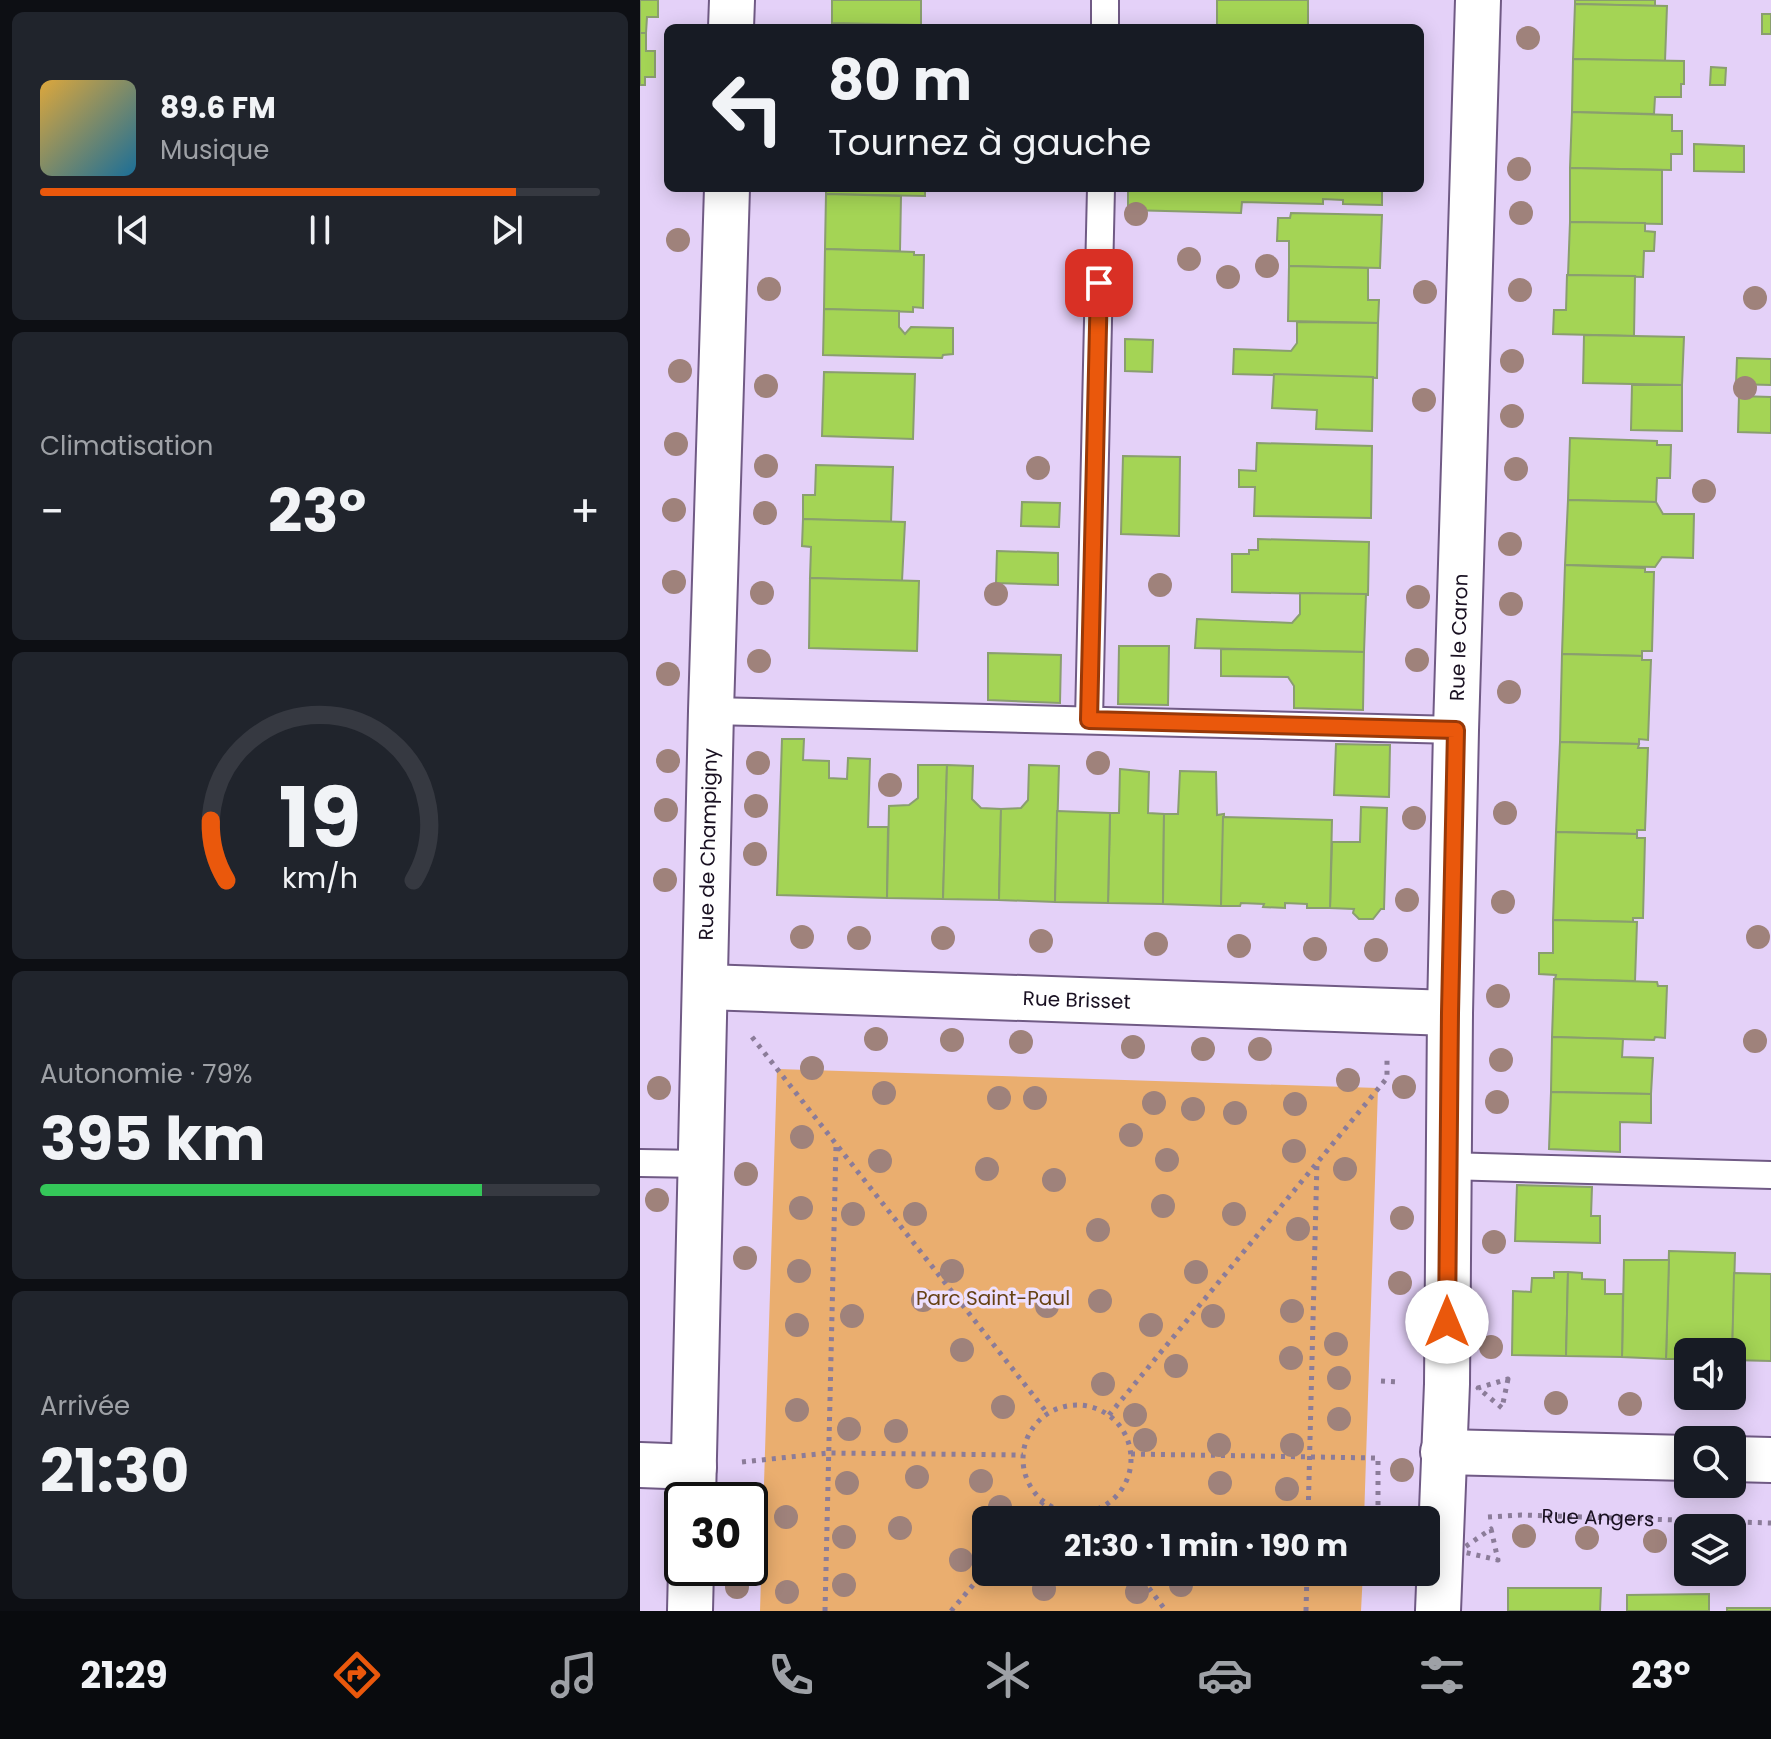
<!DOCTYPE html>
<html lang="fr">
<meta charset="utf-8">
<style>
body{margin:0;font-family:Poppins,sans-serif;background:#20242c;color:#f1f3f6;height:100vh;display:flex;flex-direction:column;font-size:30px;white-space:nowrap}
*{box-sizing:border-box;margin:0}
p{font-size:26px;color:#9ea1a6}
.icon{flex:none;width:44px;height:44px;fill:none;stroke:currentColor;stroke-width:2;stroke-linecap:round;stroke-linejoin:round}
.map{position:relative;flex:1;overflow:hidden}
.side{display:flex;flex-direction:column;gap:12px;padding:12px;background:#0d0f14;width:640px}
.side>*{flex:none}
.banner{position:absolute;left:24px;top:24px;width:760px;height:168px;border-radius:12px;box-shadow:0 4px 20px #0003;background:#171b24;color:#f1f3f6;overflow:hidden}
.fabs{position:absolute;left:1034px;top:1338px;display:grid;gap:16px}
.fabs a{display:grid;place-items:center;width:72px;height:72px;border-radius:12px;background:#171b24;box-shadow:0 4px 20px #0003;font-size:40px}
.speed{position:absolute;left:24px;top:1482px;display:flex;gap:16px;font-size:40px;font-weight:700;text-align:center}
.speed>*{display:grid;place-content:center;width:104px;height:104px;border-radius:50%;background:#171b24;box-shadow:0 4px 20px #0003;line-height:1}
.speed .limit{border:4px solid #111;border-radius:12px;background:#fff;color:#111}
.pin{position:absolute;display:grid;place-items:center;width:68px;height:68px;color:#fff;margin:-34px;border-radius:16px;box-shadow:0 4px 12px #0006}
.me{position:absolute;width:88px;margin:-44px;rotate:0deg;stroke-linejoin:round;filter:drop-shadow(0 0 6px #0008)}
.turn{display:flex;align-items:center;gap:28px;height:168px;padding:0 32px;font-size:36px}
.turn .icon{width:104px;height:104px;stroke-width:2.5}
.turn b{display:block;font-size:56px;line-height:68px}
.big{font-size:60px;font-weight:700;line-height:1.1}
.side .widget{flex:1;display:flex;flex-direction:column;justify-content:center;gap:12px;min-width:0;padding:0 28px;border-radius:12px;background:#20242c}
.side .dial{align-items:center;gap:0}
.dial svg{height:208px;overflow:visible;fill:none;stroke:#363941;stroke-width:7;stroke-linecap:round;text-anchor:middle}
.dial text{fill:#f1f3f6;stroke:none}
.song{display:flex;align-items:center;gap:24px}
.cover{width:96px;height:96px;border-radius:12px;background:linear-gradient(135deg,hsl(40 70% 55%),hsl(200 70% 35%))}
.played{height:8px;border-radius:4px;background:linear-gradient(90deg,#ea580c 85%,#363941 85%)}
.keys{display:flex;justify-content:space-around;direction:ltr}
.heat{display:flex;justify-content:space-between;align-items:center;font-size:44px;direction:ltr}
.charge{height:12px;border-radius:6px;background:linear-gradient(90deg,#34c759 79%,#363941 0)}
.trip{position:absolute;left:332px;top:1506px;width:468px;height:80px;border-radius:12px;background:#171b24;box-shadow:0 4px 20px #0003;font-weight:700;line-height:80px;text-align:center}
.menu{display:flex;height:128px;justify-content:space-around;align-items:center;background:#090b0e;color:#9ea1a6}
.menu .icon{width:56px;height:56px}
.menu .on{color:#ea580c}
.menu b{font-size:36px;color:#f1f3f6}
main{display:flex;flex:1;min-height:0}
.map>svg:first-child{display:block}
</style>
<main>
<section class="side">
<div class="widget">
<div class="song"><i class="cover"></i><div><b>89.6 FM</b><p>Musique</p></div></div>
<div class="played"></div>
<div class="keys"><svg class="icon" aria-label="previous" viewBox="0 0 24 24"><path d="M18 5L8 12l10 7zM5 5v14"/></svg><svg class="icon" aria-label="pause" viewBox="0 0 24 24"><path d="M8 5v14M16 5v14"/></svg><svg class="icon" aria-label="next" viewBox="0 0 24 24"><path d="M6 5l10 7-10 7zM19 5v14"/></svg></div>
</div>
<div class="widget"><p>Climatisation</p>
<div class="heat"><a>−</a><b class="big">23°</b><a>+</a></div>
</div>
<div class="widget dial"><svg viewBox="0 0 100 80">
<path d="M14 69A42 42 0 1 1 86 69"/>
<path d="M14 69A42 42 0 0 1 8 46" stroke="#ea580c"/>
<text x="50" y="56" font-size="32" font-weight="700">19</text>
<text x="50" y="72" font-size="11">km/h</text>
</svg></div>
<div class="widget"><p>Autonomie · 79%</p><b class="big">395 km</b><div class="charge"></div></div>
<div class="widget"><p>Arrivée</p><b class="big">21:30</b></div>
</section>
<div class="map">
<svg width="1131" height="1611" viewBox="0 0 1131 1611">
<rect width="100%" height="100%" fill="#e4d1f8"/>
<polygon fill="#eaae6f" points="137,1069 738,1088 724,1520 346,1520 346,1572 723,1572 721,1611 120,1611"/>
<g fill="#a4d455" stroke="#8a9e6f" stroke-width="2">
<polygon points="0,0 18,0 18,17 7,17 6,33 0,33"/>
<polygon points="192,0 281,0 281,25 192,23"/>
<rect x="577" y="0" width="91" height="28"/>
<polygon points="935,0 1015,0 1015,6 935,4"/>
<polygon points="935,4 1027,6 1025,61 933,59"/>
<rect x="1122" y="14" width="9" height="20"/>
<polygon points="0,33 6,33 6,51 15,51 15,77 5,77 5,85 0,85"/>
<polygon points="933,59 1044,61 1044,84 1041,84 1041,97 1015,97 1014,114 932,112"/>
<polygon points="1071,67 1086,68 1085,85 1070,85"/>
<polygon points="932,112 1032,115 1032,131 1042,131 1042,154 1031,154 1031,170 930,168"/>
<polygon points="1054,144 1104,146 1104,172 1054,171"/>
<polygon points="930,168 1022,170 1022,224 930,222"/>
<polygon points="186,188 298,188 298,190 285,189 285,196 186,194"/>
<polygon points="488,188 742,188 742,205 703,204 703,200 683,199 683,204 602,202 601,213 488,210"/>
<polygon points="186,194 261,196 260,251 185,249"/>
<polygon points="651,213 742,215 740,268 649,266 649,241 637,241 638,218 650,218"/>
<polygon points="930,222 1005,223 1005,231 1015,232 1014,251 1004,251 1003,277 928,275"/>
<polygon points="185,249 274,252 274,255 284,255 283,308 273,307 273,312 184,309"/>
<polygon points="649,266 728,268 728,300 739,300 738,323 648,321"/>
<polygon points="927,275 995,276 994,336 913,334 914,310 926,310"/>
<polygon points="184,309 259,311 259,327 265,334 271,327 313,328 313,354 303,355 302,358 183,355"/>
<polygon points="657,322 738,323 737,378 593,374 594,349 651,351 657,343"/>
<polygon points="944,335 1044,337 1042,385 943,383"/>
<polygon points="485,339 513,340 512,372 485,371"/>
<polygon points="1097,358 1131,359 1131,385 1096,384"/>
<polygon points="184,372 275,374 273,439 182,436"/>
<polygon points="634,374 733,377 732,431 676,429 677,410 632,408"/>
<polygon points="992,385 1042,385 1042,431 991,430"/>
<polygon points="1099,396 1131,397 1131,433 1098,432"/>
<polygon points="930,438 1017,441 1017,445 1031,445 1030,478 1017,478 1016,502 928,500"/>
<polygon points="617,443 732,446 731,518 614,516 615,487 599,487 599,470 616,471"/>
<polygon points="483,456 540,457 539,536 481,534"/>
<polygon points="176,465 253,467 251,522 163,519 163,495 175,495"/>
<polygon points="928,500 1016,502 1023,514 1054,514 1053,558 1022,557 1015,567 925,565"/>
<polygon points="382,502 420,503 419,527 381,526"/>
<polygon points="163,519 265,522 262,581 170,578 171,547 162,546"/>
<polygon points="618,539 729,542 728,595 592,592 592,554 609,554 609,550 618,550"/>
<polygon points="357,551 418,553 418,585 356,583"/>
<polygon points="925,565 1005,568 1005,572 1014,572 1012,651 1002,651 1002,656 922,654"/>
<polygon points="170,578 279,581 277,651 169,648"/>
<polygon points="660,593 726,594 724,652 555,648 557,619 652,623 660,614"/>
<polygon points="479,646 529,646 528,705 478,704"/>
<polygon points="581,649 724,652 723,710 654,708 654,686 648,677 581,676"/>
<polygon points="348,653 421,655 420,703 348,700"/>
<polygon points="922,654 1002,656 1002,660 1011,660 1008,740 999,739 999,744 920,742"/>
<polygon points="142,739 164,739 163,760 189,761 189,778 207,779 208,758 230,759 228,827 248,827 247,898 137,895"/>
<polygon points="920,742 999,744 998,748 1008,748 1005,830 997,830 997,834 916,832"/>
<polygon points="696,744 750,745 749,797 694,795"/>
<polygon points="278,765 307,765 303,899 247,898 249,806 269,805 278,798"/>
<polygon points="307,765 333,766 332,799 341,808 361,809 359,900 303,899"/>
<polygon points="389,765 419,766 415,902 359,900 361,809 381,808 388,800"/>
<polygon points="480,769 509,772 508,813 524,814 523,904 468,903 470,813 479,813"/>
<polygon points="540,771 576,772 577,815 584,814 581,906 523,904 524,814 538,814"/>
<polygon points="721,807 747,808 744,909 741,909 733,919 719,919 713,913 714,909 690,908 692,842 720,842"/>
<polygon points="417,811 470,813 468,903 415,902"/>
<polygon points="583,817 692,820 690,908 667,908 667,904 645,903 645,908 623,907 624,904 601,903 600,906 581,906"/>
<polygon points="916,832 997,834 997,838 1005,838 1003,918 993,918 993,922 913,920"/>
<polygon points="913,920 997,922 995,981 915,979 916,975 899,974 899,953 913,953"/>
<polygon points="914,979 1017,982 1018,986 1027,986 1025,1038 1015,1037 1014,1040 912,1037"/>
<polygon points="912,1037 983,1039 982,1057 1013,1058 1011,1094 911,1092"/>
<polygon points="911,1092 1011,1094 1011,1123 980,1122 980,1152 909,1149"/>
<polygon points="877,1185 952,1187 951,1216 960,1216 960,1243 875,1241"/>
<polygon points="1029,1251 1095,1253 1092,1360 1092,1352 1048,1352 1048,1359 1026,1359"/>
<polygon points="984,1260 1029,1260 1026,1359 982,1357"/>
<polygon points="914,1272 928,1272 926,1356 872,1355 873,1291 891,1292 892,1278 914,1278"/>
<polygon points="928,1272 942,1273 942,1279 965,1280 965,1294 983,1294 982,1357 926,1356"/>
<polygon points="1094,1273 1131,1274 1131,1361 1092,1360"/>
<polygon points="868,1588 961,1588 960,1611 868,1611"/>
<polygon points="1069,1594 1069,1611 987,1611 987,1595"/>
<rect x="1087" y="1608" width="44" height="3"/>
</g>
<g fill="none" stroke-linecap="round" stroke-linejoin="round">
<g stroke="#705a85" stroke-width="30">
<g id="service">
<polyline points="465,28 465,0"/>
<polyline points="71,711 816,730"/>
<polyline points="449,720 461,188"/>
<polyline points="0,1163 61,1164"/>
<polyline points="807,1166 1131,1175"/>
</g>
</g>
<g stroke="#705a85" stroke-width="48">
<g id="minor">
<polyline points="91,28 92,0"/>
<path id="s2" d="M65,987l745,26"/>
<polyline points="803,1452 1048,1458"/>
<polyline points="1092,1459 1131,1460"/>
<polyline points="0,1465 54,1467"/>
<path id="s3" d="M53,1500l18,-789 16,-523"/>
<polyline points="50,1611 51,1568"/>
<path id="s4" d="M798,1611l9,-227 3,-371 6,-283 22,-730"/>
</g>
</g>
<g stroke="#8b7c99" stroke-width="5" stroke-dasharray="4 6" stroke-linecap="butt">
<polyline points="112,1037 408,1414"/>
<polygon points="868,1379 862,1408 838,1388"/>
<polyline points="741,1381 758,1382"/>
<circle cx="437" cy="1459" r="54"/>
<polyline points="469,1415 747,1078 747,1056"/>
<polyline points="491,1454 738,1458 738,1509 749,1520"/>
<polyline points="102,1462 188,1453 383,1455"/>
<polyline points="453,1511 459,1520"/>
<path id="s1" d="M848,1517l33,-2 250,8"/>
<polyline points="110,1519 112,1519"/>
<polyline points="388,1520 403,1502"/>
<polyline points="668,1520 677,1161"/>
<polygon points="851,1529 858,1560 819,1551"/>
<polyline points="497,1572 526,1611"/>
<polyline points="185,1611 196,1145"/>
<polyline points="311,1611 346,1570"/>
<polyline points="666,1611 667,1572"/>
</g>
<use href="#service" stroke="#fff" stroke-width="26"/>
<use href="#minor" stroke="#fff" stroke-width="44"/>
</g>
<g fill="#9f827b">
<circle cx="888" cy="38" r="12"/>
<circle cx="879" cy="169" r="12"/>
<circle cx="881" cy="213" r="12"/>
<circle cx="496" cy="214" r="12"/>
<circle cx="38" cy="240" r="12"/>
<circle cx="549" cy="259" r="12"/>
<circle cx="627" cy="266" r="12"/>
<circle cx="588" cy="277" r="12"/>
<circle cx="129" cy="289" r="12"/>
<circle cx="880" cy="290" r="12"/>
<circle cx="785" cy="292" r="12"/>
<circle cx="1115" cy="298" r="12"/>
<circle cx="872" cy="361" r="12"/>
<circle cx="40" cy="371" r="12"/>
<circle cx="126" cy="386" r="12"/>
<circle cx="1105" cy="388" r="12"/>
<circle cx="784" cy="400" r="12"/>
<circle cx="872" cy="416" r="12"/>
<circle cx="36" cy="444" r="12"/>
<circle cx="126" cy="466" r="12"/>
<circle cx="398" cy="468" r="12"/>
<circle cx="876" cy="469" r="12"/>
<circle cx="1064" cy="491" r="12"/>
<circle cx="34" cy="510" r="12"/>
<circle cx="125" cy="513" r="12"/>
<circle cx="870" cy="544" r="12"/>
<circle cx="34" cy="582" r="12"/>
<circle cx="520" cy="585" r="12"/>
<circle cx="122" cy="593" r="12"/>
<circle cx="356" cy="594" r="12"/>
<circle cx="778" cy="597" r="12"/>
<circle cx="871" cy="604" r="12"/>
<circle cx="777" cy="660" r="12"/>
<circle cx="119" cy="661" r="12"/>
<circle cx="28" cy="674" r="12"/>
<circle cx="869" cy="692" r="12"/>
<circle cx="28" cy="761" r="12"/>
<circle cx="118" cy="763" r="12"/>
<circle cx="458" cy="763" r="12"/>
<circle cx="250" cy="785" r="12"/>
<circle cx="116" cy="806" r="12"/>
<circle cx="26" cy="810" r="12"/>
<circle cx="865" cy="813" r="12"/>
<circle cx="774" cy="818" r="12"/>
<circle cx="115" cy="854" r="12"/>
<circle cx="25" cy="880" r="12"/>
<circle cx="767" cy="900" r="12"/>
<circle cx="863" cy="902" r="12"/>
<circle cx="162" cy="937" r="12"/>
<circle cx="1118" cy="937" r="12"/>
<circle cx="219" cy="938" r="12"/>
<circle cx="303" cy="938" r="12"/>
<circle cx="401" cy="941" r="12"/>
<circle cx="516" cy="944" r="12"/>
<circle cx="599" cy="946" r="12"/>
<circle cx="675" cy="949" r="12"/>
<circle cx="736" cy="950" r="12"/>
<circle cx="858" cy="996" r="12"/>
<circle cx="236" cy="1039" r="12"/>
<circle cx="312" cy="1040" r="12"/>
<circle cx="1115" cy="1041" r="12"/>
<circle cx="381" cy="1042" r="12"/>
<circle cx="493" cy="1047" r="12"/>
<circle cx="563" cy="1049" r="12"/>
<circle cx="620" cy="1049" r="12"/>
<circle cx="861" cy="1060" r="12"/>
<circle cx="172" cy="1068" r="12"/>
<circle cx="708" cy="1080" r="12"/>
<circle cx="764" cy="1087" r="12"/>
<circle cx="19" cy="1088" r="12"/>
<circle cx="244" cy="1093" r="12"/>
<circle cx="359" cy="1098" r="12"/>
<circle cx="395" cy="1098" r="12"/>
<circle cx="857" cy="1102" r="12"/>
<circle cx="514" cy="1103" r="12"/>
<circle cx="655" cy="1104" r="12"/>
<circle cx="553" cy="1109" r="12"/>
<circle cx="595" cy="1113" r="12"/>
<circle cx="491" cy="1135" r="12"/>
<circle cx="162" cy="1137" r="12"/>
<circle cx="654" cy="1151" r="12"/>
<circle cx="527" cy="1160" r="12"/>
<circle cx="240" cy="1161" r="12"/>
<circle cx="347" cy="1169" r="12"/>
<circle cx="705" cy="1169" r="12"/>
<circle cx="106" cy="1174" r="12"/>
<circle cx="414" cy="1180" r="12"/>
<circle cx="17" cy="1200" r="12"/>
<circle cx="523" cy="1206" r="12"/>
<circle cx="161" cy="1208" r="12"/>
<circle cx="213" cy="1214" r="12"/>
<circle cx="275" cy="1214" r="12"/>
<circle cx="594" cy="1214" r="12"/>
<circle cx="762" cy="1218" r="12"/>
<circle cx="658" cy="1229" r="12"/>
<circle cx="458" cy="1230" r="12"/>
<circle cx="854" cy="1242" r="12"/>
<circle cx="105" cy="1258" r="12"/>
<circle cx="159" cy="1271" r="12"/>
<circle cx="312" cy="1271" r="12"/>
<circle cx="556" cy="1272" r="12"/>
<circle cx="760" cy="1283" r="12"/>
<circle cx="283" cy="1300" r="12"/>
<circle cx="460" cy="1301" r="12"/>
<circle cx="407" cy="1306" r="12"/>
<circle cx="652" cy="1311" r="12"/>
<circle cx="212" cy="1316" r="12"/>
<circle cx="573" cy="1316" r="12"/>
<circle cx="157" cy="1325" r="12"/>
<circle cx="511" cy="1325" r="12"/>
<circle cx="696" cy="1344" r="12"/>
<circle cx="851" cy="1347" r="12"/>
<circle cx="322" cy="1350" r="12"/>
<circle cx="651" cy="1358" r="12"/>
<circle cx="536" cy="1366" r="12"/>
<circle cx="699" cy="1378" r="12"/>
<circle cx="463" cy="1384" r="12"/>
<circle cx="916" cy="1403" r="12"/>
<circle cx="990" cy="1404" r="12"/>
<circle cx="363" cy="1407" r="12"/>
<circle cx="157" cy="1410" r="12"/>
<circle cx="495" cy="1415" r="12"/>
<circle cx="699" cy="1419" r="12"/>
<circle cx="209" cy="1429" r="12"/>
<circle cx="256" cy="1431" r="12"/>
<circle cx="505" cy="1440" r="12"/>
<circle cx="579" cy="1445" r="12"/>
<circle cx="652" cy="1445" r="12"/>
<circle cx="762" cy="1470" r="12"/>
<circle cx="277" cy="1477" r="12"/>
<circle cx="341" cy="1481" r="12"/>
<circle cx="207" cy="1483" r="12"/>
<circle cx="580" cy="1483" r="12"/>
<circle cx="647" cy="1489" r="12"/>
<circle cx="360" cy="1507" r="12"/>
<circle cx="146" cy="1517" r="12"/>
<circle cx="260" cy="1528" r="12"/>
<circle cx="884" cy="1536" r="12"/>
<circle cx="204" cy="1537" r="12"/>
<circle cx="947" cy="1538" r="12"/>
<circle cx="1015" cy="1541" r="12"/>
<circle cx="321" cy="1560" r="12"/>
<circle cx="204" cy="1585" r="12"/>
<circle cx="541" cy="1585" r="12"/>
<circle cx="97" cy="1587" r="12"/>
<circle cx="404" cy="1589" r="12"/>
<circle cx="147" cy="1592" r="12"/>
<circle cx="497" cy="1592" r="12"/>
</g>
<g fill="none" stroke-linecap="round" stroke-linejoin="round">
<g stroke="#983908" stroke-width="20">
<polyline id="route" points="459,283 449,720 816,730 810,1013 807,1322"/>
</g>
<use href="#route" stroke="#ea580c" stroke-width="14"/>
</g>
<g text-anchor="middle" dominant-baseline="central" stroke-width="7" stroke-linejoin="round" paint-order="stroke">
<g font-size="20" fill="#191021" stroke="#eee0fe">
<text stroke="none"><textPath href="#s4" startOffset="974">Rue le Caron</textPath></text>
<text stroke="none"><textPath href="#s3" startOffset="656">Rue de Champigny</textPath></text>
<text stroke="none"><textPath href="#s2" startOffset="372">Rue Brisset</textPath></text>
<text stroke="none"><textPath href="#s1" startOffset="110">Rue Angers</textPath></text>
</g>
<g font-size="20" fill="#664114" stroke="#eee0fe">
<text x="353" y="1298">Parc Saint-Paul</text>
</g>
</g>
</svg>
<div class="fabs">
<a><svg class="icon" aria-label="sound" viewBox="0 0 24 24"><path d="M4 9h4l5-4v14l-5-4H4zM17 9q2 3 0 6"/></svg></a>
<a><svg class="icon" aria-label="search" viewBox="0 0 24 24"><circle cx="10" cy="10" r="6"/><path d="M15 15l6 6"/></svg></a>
<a><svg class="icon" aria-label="layers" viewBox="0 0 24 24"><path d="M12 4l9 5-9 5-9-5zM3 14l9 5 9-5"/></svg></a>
</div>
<div class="speed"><div class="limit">30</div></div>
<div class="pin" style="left:459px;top:283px;background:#d93025"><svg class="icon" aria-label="arrive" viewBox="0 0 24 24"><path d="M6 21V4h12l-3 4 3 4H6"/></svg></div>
<svg class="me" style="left:807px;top:1322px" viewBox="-20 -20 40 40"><circle r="19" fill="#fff"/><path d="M0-13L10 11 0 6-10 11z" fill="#ea580c"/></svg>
<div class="trip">21:30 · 1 min · 190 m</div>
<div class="banner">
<div class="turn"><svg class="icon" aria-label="left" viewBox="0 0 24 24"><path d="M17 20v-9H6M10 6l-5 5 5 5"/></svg><div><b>80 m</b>Tournez à gauche</div></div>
</div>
</div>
</main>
<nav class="menu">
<b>21:29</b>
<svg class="icon on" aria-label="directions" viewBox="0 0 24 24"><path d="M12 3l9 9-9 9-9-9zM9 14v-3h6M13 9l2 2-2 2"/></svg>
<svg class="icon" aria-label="music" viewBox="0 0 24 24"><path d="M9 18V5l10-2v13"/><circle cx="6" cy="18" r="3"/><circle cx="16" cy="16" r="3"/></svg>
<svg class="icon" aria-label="phone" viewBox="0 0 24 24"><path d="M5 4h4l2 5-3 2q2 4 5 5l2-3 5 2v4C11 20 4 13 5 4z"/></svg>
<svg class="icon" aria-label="climate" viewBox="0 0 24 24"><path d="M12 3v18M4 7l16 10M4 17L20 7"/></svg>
<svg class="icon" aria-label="car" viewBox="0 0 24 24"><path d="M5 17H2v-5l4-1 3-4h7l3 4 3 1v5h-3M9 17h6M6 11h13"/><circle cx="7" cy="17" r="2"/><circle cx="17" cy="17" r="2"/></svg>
<svg class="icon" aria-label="filters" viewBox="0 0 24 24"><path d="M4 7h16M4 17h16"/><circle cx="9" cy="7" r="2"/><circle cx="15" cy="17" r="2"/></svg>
<b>23°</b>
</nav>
